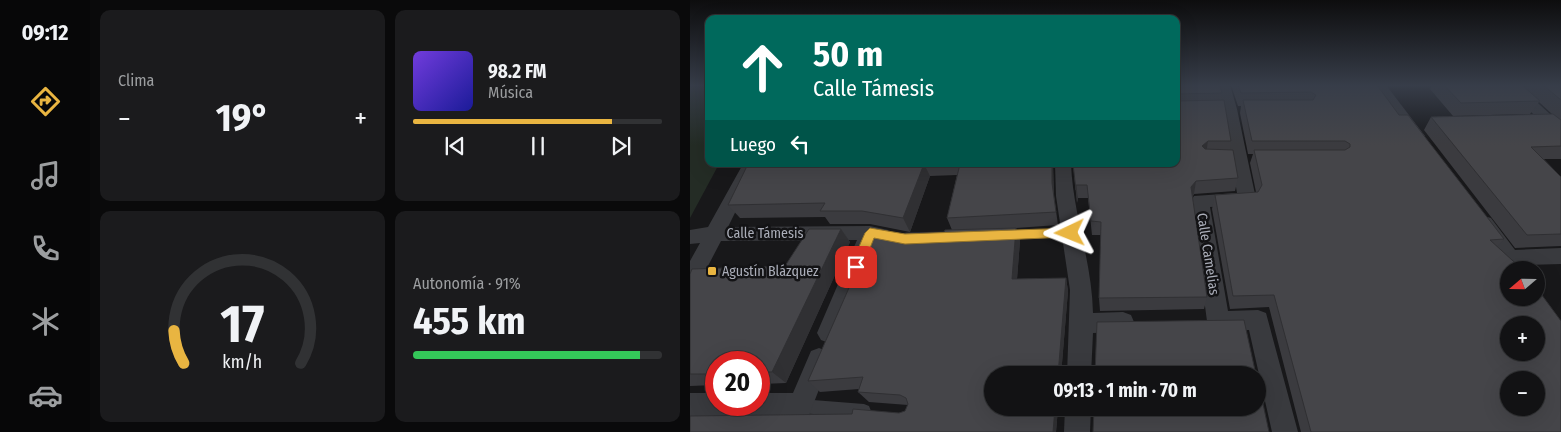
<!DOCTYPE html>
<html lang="es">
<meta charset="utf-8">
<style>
body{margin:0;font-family:"Fira Sans Condensed",sans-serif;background:#1b1b1d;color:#f1f3f6;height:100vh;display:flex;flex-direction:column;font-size:19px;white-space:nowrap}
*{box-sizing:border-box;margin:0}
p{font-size:16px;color:#9c9ea0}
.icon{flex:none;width:28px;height:28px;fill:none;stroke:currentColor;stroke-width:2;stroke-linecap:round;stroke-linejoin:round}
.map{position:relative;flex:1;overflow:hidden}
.details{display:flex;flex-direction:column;gap:10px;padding:10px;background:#0a0a0b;width:600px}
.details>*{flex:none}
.guide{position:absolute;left:15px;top:15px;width:475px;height:152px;border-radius:10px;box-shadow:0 5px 20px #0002,0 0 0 1px #313234;background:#00695c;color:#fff;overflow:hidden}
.needle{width:32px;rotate:250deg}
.controls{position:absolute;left:810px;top:261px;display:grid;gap:10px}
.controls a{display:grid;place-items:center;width:45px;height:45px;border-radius:50%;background:#121214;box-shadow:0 5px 20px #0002,0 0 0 1px #313234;font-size:25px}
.speed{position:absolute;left:15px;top:351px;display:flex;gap:10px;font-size:25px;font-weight:700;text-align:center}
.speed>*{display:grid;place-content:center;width:65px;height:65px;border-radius:50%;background:#121214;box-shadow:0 5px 20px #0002,0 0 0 1px #313234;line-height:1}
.speed .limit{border:8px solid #d22;background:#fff;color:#111}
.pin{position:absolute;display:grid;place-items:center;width:42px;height:42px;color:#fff;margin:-21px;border-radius:10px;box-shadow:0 2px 8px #0006}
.me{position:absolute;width:55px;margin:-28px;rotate:268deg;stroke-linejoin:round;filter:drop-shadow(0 0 4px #0008)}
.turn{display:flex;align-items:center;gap:18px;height:105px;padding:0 25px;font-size:22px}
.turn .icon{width:65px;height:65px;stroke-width:2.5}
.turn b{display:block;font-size:35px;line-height:42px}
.then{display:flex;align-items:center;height:48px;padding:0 25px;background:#0003;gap:10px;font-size:19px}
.big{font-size:38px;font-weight:700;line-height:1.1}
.details .widget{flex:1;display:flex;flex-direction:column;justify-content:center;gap:8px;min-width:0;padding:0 18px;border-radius:10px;background:#1b1b1d}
.details .dial{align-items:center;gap:0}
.dial svg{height:130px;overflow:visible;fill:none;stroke:#313234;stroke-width:7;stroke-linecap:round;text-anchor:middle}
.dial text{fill:#f1f3f6;stroke:none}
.song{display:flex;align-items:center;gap:15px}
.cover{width:60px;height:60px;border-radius:8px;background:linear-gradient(135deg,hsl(260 70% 55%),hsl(240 70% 35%))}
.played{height:5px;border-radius:2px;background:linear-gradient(90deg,#e9b541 80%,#313234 80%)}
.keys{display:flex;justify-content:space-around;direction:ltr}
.heat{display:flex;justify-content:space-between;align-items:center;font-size:28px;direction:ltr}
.charge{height:8px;border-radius:4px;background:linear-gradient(90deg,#34c759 91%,#313234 0)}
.details .tiles{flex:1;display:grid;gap:10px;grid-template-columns:repeat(2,1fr)}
.trip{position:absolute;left:294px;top:366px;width:282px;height:50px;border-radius:25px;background:#121214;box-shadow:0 5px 20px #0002,0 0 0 1px #313234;font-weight:700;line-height:50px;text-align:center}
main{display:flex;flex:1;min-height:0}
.tabs{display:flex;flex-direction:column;width:90px;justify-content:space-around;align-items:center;background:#070708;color:#9c9ea0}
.tabs .icon{width:35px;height:35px}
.tabs .active{color:#e9b541}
.tabs b{font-size:22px;color:#f1f3f6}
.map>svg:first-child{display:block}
</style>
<main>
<nav class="tabs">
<b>09:12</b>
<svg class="icon active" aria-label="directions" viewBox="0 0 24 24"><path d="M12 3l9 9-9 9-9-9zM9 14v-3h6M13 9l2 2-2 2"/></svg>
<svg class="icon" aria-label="music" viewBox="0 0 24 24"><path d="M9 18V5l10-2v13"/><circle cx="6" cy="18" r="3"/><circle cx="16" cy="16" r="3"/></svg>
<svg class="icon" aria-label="phone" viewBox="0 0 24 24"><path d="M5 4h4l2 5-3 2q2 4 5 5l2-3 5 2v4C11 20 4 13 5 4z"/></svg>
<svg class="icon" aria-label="climate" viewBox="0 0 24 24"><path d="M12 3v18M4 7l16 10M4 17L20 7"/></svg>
<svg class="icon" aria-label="car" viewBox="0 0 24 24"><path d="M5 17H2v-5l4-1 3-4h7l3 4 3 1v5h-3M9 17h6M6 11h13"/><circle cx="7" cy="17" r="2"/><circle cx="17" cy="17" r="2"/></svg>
</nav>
<section class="details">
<div class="tiles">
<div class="widget"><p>Clima</p>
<div class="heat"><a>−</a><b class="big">19°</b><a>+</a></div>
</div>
<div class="widget">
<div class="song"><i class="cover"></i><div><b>98.2 FM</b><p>Música</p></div></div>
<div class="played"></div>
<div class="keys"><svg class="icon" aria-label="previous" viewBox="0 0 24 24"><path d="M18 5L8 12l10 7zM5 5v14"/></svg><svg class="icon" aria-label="pause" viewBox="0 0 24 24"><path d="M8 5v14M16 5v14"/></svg><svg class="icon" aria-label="next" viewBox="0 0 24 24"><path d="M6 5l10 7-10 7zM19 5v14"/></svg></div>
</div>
<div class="widget dial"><svg viewBox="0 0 100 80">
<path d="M14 69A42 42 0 1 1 86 69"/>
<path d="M14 69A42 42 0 0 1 8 49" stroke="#e9b541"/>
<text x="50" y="56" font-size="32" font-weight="700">17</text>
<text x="50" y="72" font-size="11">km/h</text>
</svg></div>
<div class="widget"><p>Autonomía · 91%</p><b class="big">455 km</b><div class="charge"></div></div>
</div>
</section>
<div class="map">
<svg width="871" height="432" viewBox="0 0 871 432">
<rect width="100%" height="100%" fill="#18181a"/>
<polygon fill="#242c25" points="0,85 19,85 19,164 29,164 0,218"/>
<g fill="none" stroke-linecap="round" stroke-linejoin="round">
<g fill="#393a3e" fill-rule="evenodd">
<polygon points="380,229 384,230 385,233 384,236 380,237 316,239 312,238 311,235 312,232 316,231"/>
<polygon points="110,399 174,404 179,406 181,411 179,416 174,418 110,413 105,411 103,406 105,401"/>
</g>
<g fill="#393a3e" fill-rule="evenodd">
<polygon points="526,85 540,85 547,109 566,199 563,204 520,207 538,311 568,310 576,313 608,432 582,432 559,330 528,331 520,328 517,321 501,201 504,196 547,193 533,109"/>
<polygon points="682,85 696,85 735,136 733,139 721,139"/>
<polygon points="813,85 828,85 871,124 871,137 865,135"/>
<polygon points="53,164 69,164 38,227 180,226 198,230 201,235 198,240 186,242 147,340 139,343 131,340 127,333 167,240 31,241 7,287 0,290 0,261 10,243 0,244 0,230 18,227"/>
<path d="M365,164h16c2,50 21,98 22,149l30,-1 8,3 3,7 -3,7 -8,3 -30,1 -2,42h-24l3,-85 -14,-94z"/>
<polygon points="794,216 801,218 825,250 871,248 871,264 836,265 838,270 819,270 819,273 784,223 787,218"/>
<polygon points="129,348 137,351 141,359 119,415 110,419 0,419 0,393 26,393 26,405 69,405 69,393 103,393 121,351"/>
<polygon points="375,408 401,408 400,432 374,432"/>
</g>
</g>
<g fill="#3b3b3f">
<polygon points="486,85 532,93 531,100 541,141 540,150 548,178 545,191 504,194 503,196 517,297 514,309 410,311 409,298 411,235 402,235 398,198 388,198 387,203 383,164 486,164"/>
<polygon points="541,85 687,85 709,115 814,239 807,247 871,432 611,432 579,307 540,309 522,209 525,195 566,192 560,163 563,154 558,154 550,113 551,106 548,106"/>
<polygon points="742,85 871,85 871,159 854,159 871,177 871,246 825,248 734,130 741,117 862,114 849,102 840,114 763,116 740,89"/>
<polygon points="58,164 363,164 364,196 368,225 326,228 330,241 327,279 376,278 378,291 371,375 302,375 302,408 368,408 366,432 209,413 215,411 218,405 179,402 168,392 169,389 130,392 118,381 208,235 254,232 262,230 257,218 267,175 240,176 220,232 180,224 140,224 135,217 50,218 38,205"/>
<polygon points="151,229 160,242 96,383 69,384 69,362 26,362 26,385 0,386 0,274 95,266"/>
</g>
<g fill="#303033">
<polygon points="518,141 516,154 512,146"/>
<polygon points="234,164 240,176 220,232 213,218"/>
<polygon points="362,164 363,164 364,196 368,225 362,183"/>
<polygon points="506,181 504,194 499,200 501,187"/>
<polygon points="386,185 388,198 387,203 386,190"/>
<polygon points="326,228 330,241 326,292 322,279"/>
<polygon points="151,229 160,242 96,383 82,372"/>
<polygon points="376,278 378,291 371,375 368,375"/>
<polygon points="365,408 368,408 366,432 363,432"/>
</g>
<g fill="#454549" stroke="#303033" fill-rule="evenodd">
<polygon points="486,85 530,85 532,93 486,94"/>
<path d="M548,85h139l22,30h9l96,124 -14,1 33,30h-14v28h27v-11l25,34v111h-250l-37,-137 -41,1 -18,-101 43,-3 4,-7 -8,-35h91l5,-3v-3l-5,-3h-93l-9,-41h70l3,-5 -5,-3 -70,1zM819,325h27v27h-27zM819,380h27v28h-27z"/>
<polygon points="754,85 832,85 850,101 771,103"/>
<polygon points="853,85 871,85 871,100"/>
<polygon points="486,100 487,101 534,100 541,141 518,141 512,146 515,149 543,150 548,178 506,181 501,187 517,297 409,298 411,222 401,221 397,185 386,185 386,190 383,164 486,164"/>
<polygon points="863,114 871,120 871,146 841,147 871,177 871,234 837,235 741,117"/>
<polygon points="58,164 234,164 213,218 172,211 130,211 135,203 38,205"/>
<polygon points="270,164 362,164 362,183 366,212 257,218"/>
<polygon points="326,228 322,279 376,278 368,375 302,375 302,408 365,408 363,432 0,432 0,416 162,414 163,409 209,413 215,411 218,404 216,398 210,395 168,392 173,377 118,381 184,231 208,235 216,233 254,232 255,230"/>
<polygon points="119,229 151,229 82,372 69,372 69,362 26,362 26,374 0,374 0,274 2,269 95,266"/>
<polygon points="554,320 566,375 405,375 407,322"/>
<polygon points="568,380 579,432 403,432 404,408 568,408"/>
</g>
<linearGradient id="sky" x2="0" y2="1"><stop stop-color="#0d0d0e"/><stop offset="0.59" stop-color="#373d49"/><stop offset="1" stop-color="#373d49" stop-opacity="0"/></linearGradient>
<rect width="871" height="145" fill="url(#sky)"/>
<polygon fill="#e9b541" stroke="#97762a" points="180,228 215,234 380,228 385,233 380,237 215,244 184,238 171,271 162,271 160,267 175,233"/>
<rect fill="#e9b541" stroke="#131315" stroke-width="2" x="17" y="266" width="10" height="10" rx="2.5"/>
<g text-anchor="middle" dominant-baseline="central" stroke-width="5" stroke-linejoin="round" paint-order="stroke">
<g font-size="14" fill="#abaeb9" stroke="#131315">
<text x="75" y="233">Calle Támesis</text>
<text transform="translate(518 254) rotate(81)">Calle Camelias</text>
</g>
<g font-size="14" fill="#abaeb9" stroke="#131315" text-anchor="start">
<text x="32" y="271">Agustín Blázquez</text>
</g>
</g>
</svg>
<div class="controls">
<a><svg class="needle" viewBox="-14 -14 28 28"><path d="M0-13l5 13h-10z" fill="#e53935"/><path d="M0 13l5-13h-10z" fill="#9c9ea0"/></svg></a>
<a>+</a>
<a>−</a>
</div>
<div class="speed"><div class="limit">20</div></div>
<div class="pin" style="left:166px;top:267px;background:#d93025"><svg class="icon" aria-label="arrive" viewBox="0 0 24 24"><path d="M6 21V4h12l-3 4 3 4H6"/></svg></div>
<svg class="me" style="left:380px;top:233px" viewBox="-20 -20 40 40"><path d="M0-17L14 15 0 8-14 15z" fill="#e9b541" stroke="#fff" stroke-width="4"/></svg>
<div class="trip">09:13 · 1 min · 70 m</div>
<div class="guide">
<div class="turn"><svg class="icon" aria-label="ahead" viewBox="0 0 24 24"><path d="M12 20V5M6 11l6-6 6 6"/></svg><div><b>50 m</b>Calle Támesis</div></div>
<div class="then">Luego<svg class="icon" aria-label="left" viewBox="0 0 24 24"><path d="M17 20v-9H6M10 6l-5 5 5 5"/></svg></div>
</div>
</div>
</main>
